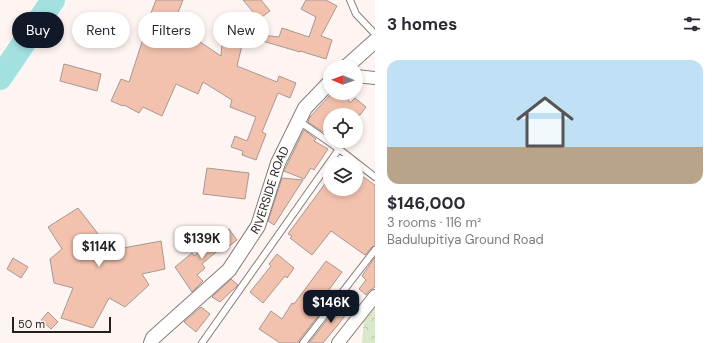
<!DOCTYPE html>
<html lang="en">
<head>
<meta charset="utf-8">
<style>
  :root { --surface:#fff; --page:#f2f2f3; --text:#2b2b33; --muted:#7c7c81; --line:#e1e1e2; --accent:#111827 }
  body { margin:0; font-family:"DM Sans",sans-serif; background:var(--page); color:var(--text); height:100vh; display:flex; flex-direction:column; font-size:15px; white-space:nowrap }
  * { box-sizing:border-box; margin:0 }
  p { font-size:13px; color:var(--muted) }
  .icon { flex:none; width:22px; height:22px; fill:none; stroke:currentColor; stroke-width:2; stroke-linecap:round; stroke-linejoin:round }
  .map { position:relative; flex:1; overflow:hidden }
  .sheet { display:flex; flex-direction:column; background:var(--surface); width:340px }
  .sheet>* { flex:none }
  .banner { position:absolute; left:12px; top:12px; width:303px; height:36px; display:flex; gap:8px }
  .needle { width:26px; rotate:271deg }
  .tools { position:absolute; left:323px; top:60px; display:grid; gap:8px }
  .tools a { display:grid; place-items:center; width:40px; height:40px; border-radius:50%; background:var(--surface); box-shadow:0 2px 6px #0003; font-size:20px }
  .scale { position:absolute; left:12px; bottom:10px; width:99px; box-sizing:border-box; padding-left:4px; border:2px solid #25201e; border-top:0; font-size:11px; line-height:14px; white-space:nowrap; color:#25201e; -webkit-text-stroke:3px #fef5f2; paint-order:stroke }
  .price { position:absolute; translate:-50% -34px; padding:0 9px; border-radius:8px; background:#fff; color:#222; font-size:13px; line-height:26px; filter:drop-shadow(0 1px 2px #0008) }
  .price::after { content:''; position:absolute; left:50%; top:24px; width:12px; height:9px; margin-left:-6px; background:inherit; clip-path:polygon(0 0,100% 0,50% 100%) }
  .price.selected { background:var(--accent); color:#fff }
  ul { padding:0; list-style:none }
  li { display:grid; align-content:center; gap:8px; height:212px; padding:0 12px }
  li+li { border-top:1px solid var(--line) }
  li span { display:grid; place-items:center; height:124px; border-radius:12px; color:#555 }
  li>.icon { margin-inline-start:auto }
  span .icon { width:72px; height:72px; fill:#fffc; stroke-width:1 }
  li b { font-size:17px }
  h2 { display:flex; justify-content:space-between; align-items:center; height:48px; padding:0 12px; font-size:17px }
  .pill { padding:0 14px; border-radius:18px; background:var(--surface); box-shadow:0 2px 6px #0003; font-size:14px; line-height:36px }
  .pill.selected { background:var(--accent); color:#fff }
  main { display:flex; flex:1; min-height:0 }
  .map>svg:first-child { display:block }
  .park { fill:url(#park-crowns) }
  .lines { fill:none; stroke-linecap:round; stroke-linejoin:round }
  .river { stroke:#a3e1e1; stroke-width:24 }
  .building { fill:#f3c2ae; stroke:#a69893 }
  .service-casing { stroke:#8a7d78; stroke-width:8 }
  .minor-casing { stroke:#8a7d78; stroke-width:14 }
  .tertiary-casing { stroke:#8a7d78; stroke-width:16 }
  .service { stroke:#fff; stroke-width:6 }
  .minor { stroke:#fff; stroke-width:12 }
  .tertiary { stroke:#fff; stroke-width:14 }
  .labels { text-anchor:middle; stroke-width:4; stroke-linejoin:round; paint-order:stroke }
  .street-label { font-size:12px; fill:#25201e; stroke:#fef5f2 }
</style>
</head>
<body>
<main>
<div class="map">
<svg width="375" height="343" viewBox="0 0 375 343">
  <defs>
    <pattern id="park-crowns" width="20" height="18" patternUnits="userSpaceOnUse"><rect width="20" height="18" fill="#d8e8c9"/><path d="M2 6a3 3 0 1 1 6 0M12 15a3 3 0 1 1 6 0" fill="none" stroke="#b9c7ac"/></pattern>
  </defs>
  <rect width="100%" height="100%" fill="#fef5f2"/>
  <!-- park -->
  <path class="park" d="M 375,305 L 375,343 L 362,343 L 364,319 Z"/>
  <g class="lines">
    <!-- river -->
    <path class="river" d="M 0,78 L 53,0"/>
  </g>
  <!-- building -->
  <path class="building" d="M 156,0 L 183,0 L 171,30 L 191,36 L 221,56 L 223,31 L 245,33 L 237,66 L 277,82 L 279,76 L 296,83 L 290,98 L 278,93 L 262,132 L 266,134 L 256,160 L 242,155 L 243,151 L 231,147 L 235,136 L 247,141 L 256,117 L 230,107 L 232,100 L 203,82 L 198,94 L 176,84 L 162,116 L 143,107 L 139,113 L 124,105 L 123,106 L 111,101 L 121,79 L 129,82 L 144,36 L 142,36 Z
    M 243,0 L 261,0 L 270,11 L 259,19 Z
    M 306,0 L 326,0 L 337,6 L 321,36 L 332,40 L 326,59 L 300,51 L 300,52 L 259,40 L 260,35 L 279,37 L 282,28 L 309,37 L 316,17 L 301,9 Z
    M 64,64 L 101,74 L 97,91 L 60,81 Z
    M 332,93 L 345,93 L 350,103 L 355,98 L 366,107 L 360,115 L 330,115 L 330,124 L 323,132 L 308,122 L 310,117 Z
    M 304,130 L 316,139 L 314,141 L 328,149 L 314,170 L 311,168 L 304,179 L 284,171 Z
    M 207,168 L 249,173 L 245,199 L 203,194 Z
    M 356,172 L 375,185 L 375,246 L 372,247 L 365,255 L 331,231 L 312,255 L 290,238 L 292,236 L 288,234 L 330,177 L 330,189 L 356,189 Z
    M 282,178 L 303,180 L 274,225 L 268,221 Z
    M 78,208 L 99,235 L 123,248 L 161,241 L 165,269 L 142,274 L 149,285 L 125,307 L 109,298 L 93,328 L 61,318 L 73,288 L 54,283 L 50,259 L 62,249 L 48,227 Z
    M 229,229 L 237,240 L 224,250 L 222,247 L 202,264 L 205,268 L 197,275 L 203,281 L 192,292 L 175,267 L 192,253 L 194,256 Z
    M 277,254 L 294,268 L 287,278 L 285,276 L 263,303 L 250,292 L 271,266 L 269,264 Z
    M 375,257 L 375,287 L 369,291 L 366,295 L 359,289 L 366,280 L 362,276 Z
    M 13,258 L 28,267 L 21,278 L 7,269 Z
    M 326,261 L 342,272 L 328,291 L 334,296 L 299,340 L 299,343 L 280,343 L 259,329 L 271,311 L 282,319 L 292,303 L 294,304 Z
    M 231,279 L 238,285 L 220,302 L 212,297 Z
    M 341,302 L 350,309 L 337,326 L 323,343 L 309,343 Z
    M 201,307 L 210,314 L 196,332 L 184,322 Z
    M 48,312 L 58,322 L 51,329 L 41,320 Z"/>
  <g class="lines">
    <defs>
      <path id="service" d="M 350,0 L 356,14 L 375,34
        M 299,121 L 339,149 L 375,177
        M 202,343 L 339,149
        M 303,343 L 375,250"/>
      <path id="minor" d="M 356,76 L 375,78
        M 338,343 L 375,296"/>
      <g id="tertiary">
        <path d="M 346,67 L 375,41"/>
        <path id="s1" d="M 151,343 L 153,338 L 229,270 L 258,226 L 278,163 L 305,108 L 330,82"/>
      </g>
    </defs>
    <!-- service casing -->
    <use href="#service" class="service-casing"/>
    <!-- minor casing -->
    <use href="#minor" class="minor-casing"/>
    <!-- tertiary casing -->
    <use href="#tertiary" class="tertiary-casing"/>
    <!-- service -->
    <use href="#service" class="service"/>
    <!-- minor -->
    <use href="#minor" class="minor"/>
    <!-- tertiary -->
    <use href="#tertiary" class="tertiary"/>
  </g>
  <g class="labels">
    <!-- street labels -->
    <g class="street-label">
      <text dy="4" stroke="none"><textPath href="#s1" startOffset="198">RIVERSIDE ROAD</textPath></text>
    </g>
  </g>
</svg>
<div class="tools">
<a><svg class="needle" viewBox="-14 -14 28 28"><path d="M0-13l5 13h-10z" fill="#e53935"/><path d="M0 13l5-13h-10z" fill="#7c7c81"/></svg></a>
<a><svg class="icon" aria-label="locate" viewBox="0 0 24 24"><circle cx="12" cy="12" r="6"/><path d="M12 2v4M12 18v4M2 12h4M18 12h4"/></svg></a>
<a><svg class="icon" aria-label="layers" viewBox="0 0 24 24"><path d="M12 4l9 5-9 5-9-5zM3 14l9 5 9-5"/></svg></a>
</div>
<div class="scale">50 m</div>
<b class="price" style="left:202px;top:260px">$139K</b>
<b class="price" style="left:99px;top:268px">$114K</b>
<b class="price selected" style="left:331px;top:324px">$146K</b>
<div class="banner">
<a class="pill selected">Buy</a>
<a class="pill">Rent</a>
<a class="pill">Filters</a>
<a class="pill">New</a>
</div>
</div>
<section class="sheet">
<h2>3 homes<svg class="icon" aria-label="filters" viewBox="0 0 24 24"><path d="M4 7h16M4 17h16"/><circle cx="9" cy="7" r="2"/><circle cx="15" cy="17" r="2"/></svg></h2>
<ul>
<li><span style="background:linear-gradient(#bfe0f5 70%,#b9a48a 0)"><svg class="icon" aria-label="home" viewBox="0 0 24 24"><path d="M3 11l9-7 9 7M6 9v11h12V9"/></svg></span><div><b>$146,000</b><p>3 rooms · 116 m²</p><p>Badulupitiya Ground Road</p></div></li>
</ul>
</section>
</main>
</body>
</html>
